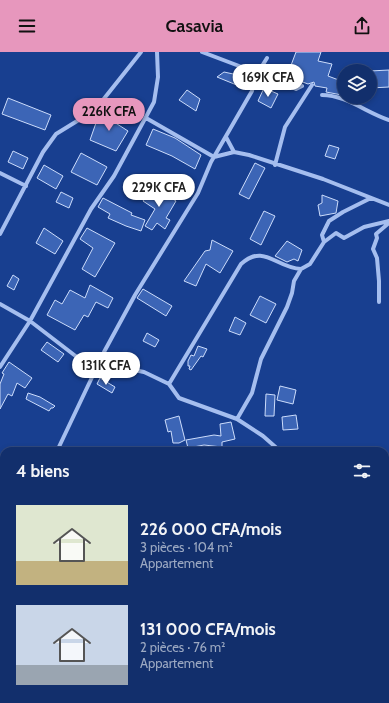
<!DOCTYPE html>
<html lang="fr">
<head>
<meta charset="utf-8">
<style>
  :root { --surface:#122f6c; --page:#1b3772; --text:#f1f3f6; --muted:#9ca9c2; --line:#314a7f; --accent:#e797bd }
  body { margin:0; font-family:Cabin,sans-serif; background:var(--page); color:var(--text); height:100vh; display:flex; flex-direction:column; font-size:15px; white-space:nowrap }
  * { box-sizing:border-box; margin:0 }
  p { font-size:13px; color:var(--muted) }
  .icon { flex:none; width:22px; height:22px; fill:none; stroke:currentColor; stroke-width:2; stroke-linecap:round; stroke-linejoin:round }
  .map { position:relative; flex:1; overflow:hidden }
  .details { position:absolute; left:0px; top:395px; width:389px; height:256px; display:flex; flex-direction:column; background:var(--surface); border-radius:12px 12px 0 0; box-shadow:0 2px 6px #0003,0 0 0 1px var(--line) }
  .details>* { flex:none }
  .tools { position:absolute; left:337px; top:12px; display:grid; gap:8px }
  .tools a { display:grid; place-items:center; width:40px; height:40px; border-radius:50%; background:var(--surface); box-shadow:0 2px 6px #0003,0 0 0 1px var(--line); font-size:20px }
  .price { position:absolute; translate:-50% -34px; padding:0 9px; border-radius:14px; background:#fff; color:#222; font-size:13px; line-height:26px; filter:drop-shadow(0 1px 2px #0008) }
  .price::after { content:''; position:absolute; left:50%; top:24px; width:12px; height:9px; margin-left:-6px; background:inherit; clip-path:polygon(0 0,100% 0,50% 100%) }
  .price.on { background:var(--accent); color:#111 }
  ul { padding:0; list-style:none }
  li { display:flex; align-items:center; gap:12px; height:100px; padding:0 16px }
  li span { display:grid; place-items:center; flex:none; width:112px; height:80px; border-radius:0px; color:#555 }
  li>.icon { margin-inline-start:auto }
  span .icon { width:48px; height:48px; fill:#fffc; stroke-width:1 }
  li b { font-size:17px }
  h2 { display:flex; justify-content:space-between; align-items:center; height:48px; padding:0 16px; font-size:17px }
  header { display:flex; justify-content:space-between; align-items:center; height:52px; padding:0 16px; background:var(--accent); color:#111; font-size:18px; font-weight:600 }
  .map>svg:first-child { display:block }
  .building { fill:#3c65b6; stroke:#ccdcfb }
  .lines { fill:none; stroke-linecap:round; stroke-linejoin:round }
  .street { stroke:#a5beef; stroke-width:4 }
  .primary { stroke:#eef2ff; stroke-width:10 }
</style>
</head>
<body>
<header><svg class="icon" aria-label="menu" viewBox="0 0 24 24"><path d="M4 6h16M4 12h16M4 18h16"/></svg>Casavia<svg class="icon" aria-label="share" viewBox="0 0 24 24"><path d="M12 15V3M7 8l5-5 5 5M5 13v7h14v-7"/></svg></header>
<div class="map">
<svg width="389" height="651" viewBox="0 0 389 651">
  <rect width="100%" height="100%" fill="#183f90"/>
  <!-- building -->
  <path class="building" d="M 296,0 L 321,0 L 318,9 L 332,12 L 328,24 L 344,30 L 342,43 L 326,40 L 327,36 L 315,34 L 314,30 L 308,32 L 287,24 Z
    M 389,18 L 389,35 L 370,36 L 370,19 Z
    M 224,20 L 247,25 L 244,36 L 217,25 Z
    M 264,36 L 278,42 L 271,56 L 258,49 Z
    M 187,38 L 200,47 L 196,59 L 179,48 Z
    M 8,46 L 51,63 L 45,78 L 2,62 Z
    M 107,58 L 117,62 L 114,70 L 128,79 L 116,99 L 90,88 L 97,68 L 103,70 Z
    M 153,77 L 175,86 L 201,103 L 195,117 L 172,104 L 146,93 Z
    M 329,93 L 339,96 L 335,107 L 325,104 Z
    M 13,99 L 28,106 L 23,117 L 8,110 Z
    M 81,101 L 107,115 L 97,133 L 71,120 Z
    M 255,111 L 265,116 L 249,147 L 239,142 Z
    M 44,113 L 63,124 L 56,137 L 37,126 Z
    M 153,134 L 176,149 L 166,166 L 170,168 L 165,177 L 157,171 L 152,178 L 145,174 L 155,157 L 143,149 Z
    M 61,140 L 73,146 L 69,156 L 56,150 Z
    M 322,143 L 338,149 L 336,161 L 320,164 L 318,153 L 322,151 Z
    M 103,146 L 132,161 L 131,163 L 145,168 L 141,179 L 126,174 L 108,166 L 110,162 L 98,155 Z
    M 264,159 L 275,164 L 261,193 L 250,187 Z
    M 44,176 L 63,189 L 55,202 L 36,191 Z
    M 87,176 L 115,191 L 95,225 L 82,217 L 93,196 L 80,187 Z
    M 212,188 L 233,199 L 220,221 L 206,212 L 196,234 L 184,229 L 205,199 L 210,198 Z
    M 287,189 L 302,198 L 298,209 L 294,207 L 287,210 L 275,204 Z
    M 13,223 L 19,227 L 14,238 L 7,234 Z
    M 90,233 L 113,246 L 108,256 L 96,250 L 88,265 L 84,263 L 75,278 L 47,263 L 55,248 L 62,252 L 70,238 L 85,246 Z
    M 143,237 L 172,254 L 166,264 L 137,246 Z
    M 260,244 L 276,252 L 266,271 L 250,263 Z
    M 235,265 L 246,271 L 240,283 L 229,279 Z
    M 147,281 L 159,288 L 155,295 L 143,289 Z
    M 47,290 L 64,302 L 58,310 L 41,298 Z
    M 198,294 L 207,297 L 203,305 L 201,304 L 191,318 L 189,317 L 190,314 L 188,314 L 188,309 L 191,303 L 194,304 Z
    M 9,310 L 32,326 L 25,336 L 17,331 L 12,344 L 8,342 L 0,357 L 0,332 L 4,322 L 2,321 Z
    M 100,326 L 115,335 L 112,341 L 97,332 Z
    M 280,334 L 296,338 L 293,352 L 277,348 Z
    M 28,341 L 40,345 L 55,354 L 53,356 L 51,356 L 49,359 L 26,347 Z
    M 266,342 L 275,343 L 274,364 L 265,364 Z
    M 296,363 L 298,377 L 283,378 L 282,365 Z
    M 179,364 L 185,388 L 179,391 L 173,391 L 171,379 L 168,380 L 165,368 Z
    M 231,370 L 235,387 L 222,390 L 222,395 L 204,393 L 188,396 L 186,388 L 214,383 L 221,384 L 220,372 Z"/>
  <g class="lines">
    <!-- street -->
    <path class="street" d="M 267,6 L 254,27 L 285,32 L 296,37 L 302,34
      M 322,43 C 346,43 367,61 389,68
      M 146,66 L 214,105 L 234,100 L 249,103 L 323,127 L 389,153
      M 226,85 L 234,100
      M 275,113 L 285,75 L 312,33
      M 0,121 L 26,134
      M 0,182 L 43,100 L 56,82 L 95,58 L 141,0
      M 324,190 L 322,183 L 329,169 L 343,160 L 371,146
      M 379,250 L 379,229 L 377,206 L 373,197 L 377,186 L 376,182 L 389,171
      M 0,252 L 30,269 L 95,319 L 114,314 L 144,320 L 169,332 L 179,346 L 237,367 L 263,384 L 280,399
      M 0,315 L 30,269 L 91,157 L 114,124 L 154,50 L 158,25 L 157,0
      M 169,332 L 241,212 C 264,191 276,216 301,217 L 310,212 L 324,190 L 336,181 L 344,186 L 364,175 L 389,169
      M 237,367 L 252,341 L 261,307 L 287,255 L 292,241 L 294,229 L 301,217
      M 57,399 L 104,300 L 135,243 L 198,141 L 211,110 L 252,39 L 254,27 L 247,17 L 202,0
      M 385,548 L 389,551
      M 0,615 L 4,615
      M 251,647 L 253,651"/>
    <!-- primary -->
    <path class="primary" d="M 385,494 L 389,490
      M 225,651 L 229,647"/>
  </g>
</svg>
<div class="tools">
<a><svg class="icon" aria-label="layers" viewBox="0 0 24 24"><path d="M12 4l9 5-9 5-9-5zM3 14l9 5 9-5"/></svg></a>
</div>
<b class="price" style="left:268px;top:46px">169K CFA</b>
<b class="price on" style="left:109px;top:80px">226K CFA</b>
<b class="price" style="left:159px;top:156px">229K CFA</b>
<b class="price" style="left:106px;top:334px">131K CFA</b>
<section class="details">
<h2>4 biens<svg class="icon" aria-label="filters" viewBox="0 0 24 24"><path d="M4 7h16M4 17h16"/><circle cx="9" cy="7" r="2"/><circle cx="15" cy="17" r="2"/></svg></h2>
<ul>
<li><span style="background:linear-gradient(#dfe7d0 70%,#c2b280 0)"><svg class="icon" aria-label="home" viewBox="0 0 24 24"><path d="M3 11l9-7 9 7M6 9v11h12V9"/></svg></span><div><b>226 000 CFA/mois</b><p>3 pièces · 104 m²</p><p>Appartement</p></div></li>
<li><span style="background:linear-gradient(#c9d6e8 75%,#9aa5b1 0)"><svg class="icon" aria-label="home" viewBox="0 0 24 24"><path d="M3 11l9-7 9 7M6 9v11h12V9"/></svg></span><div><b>131 000 CFA/mois</b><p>2 pièces · 76 m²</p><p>Appartement</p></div></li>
</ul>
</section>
</div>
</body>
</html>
